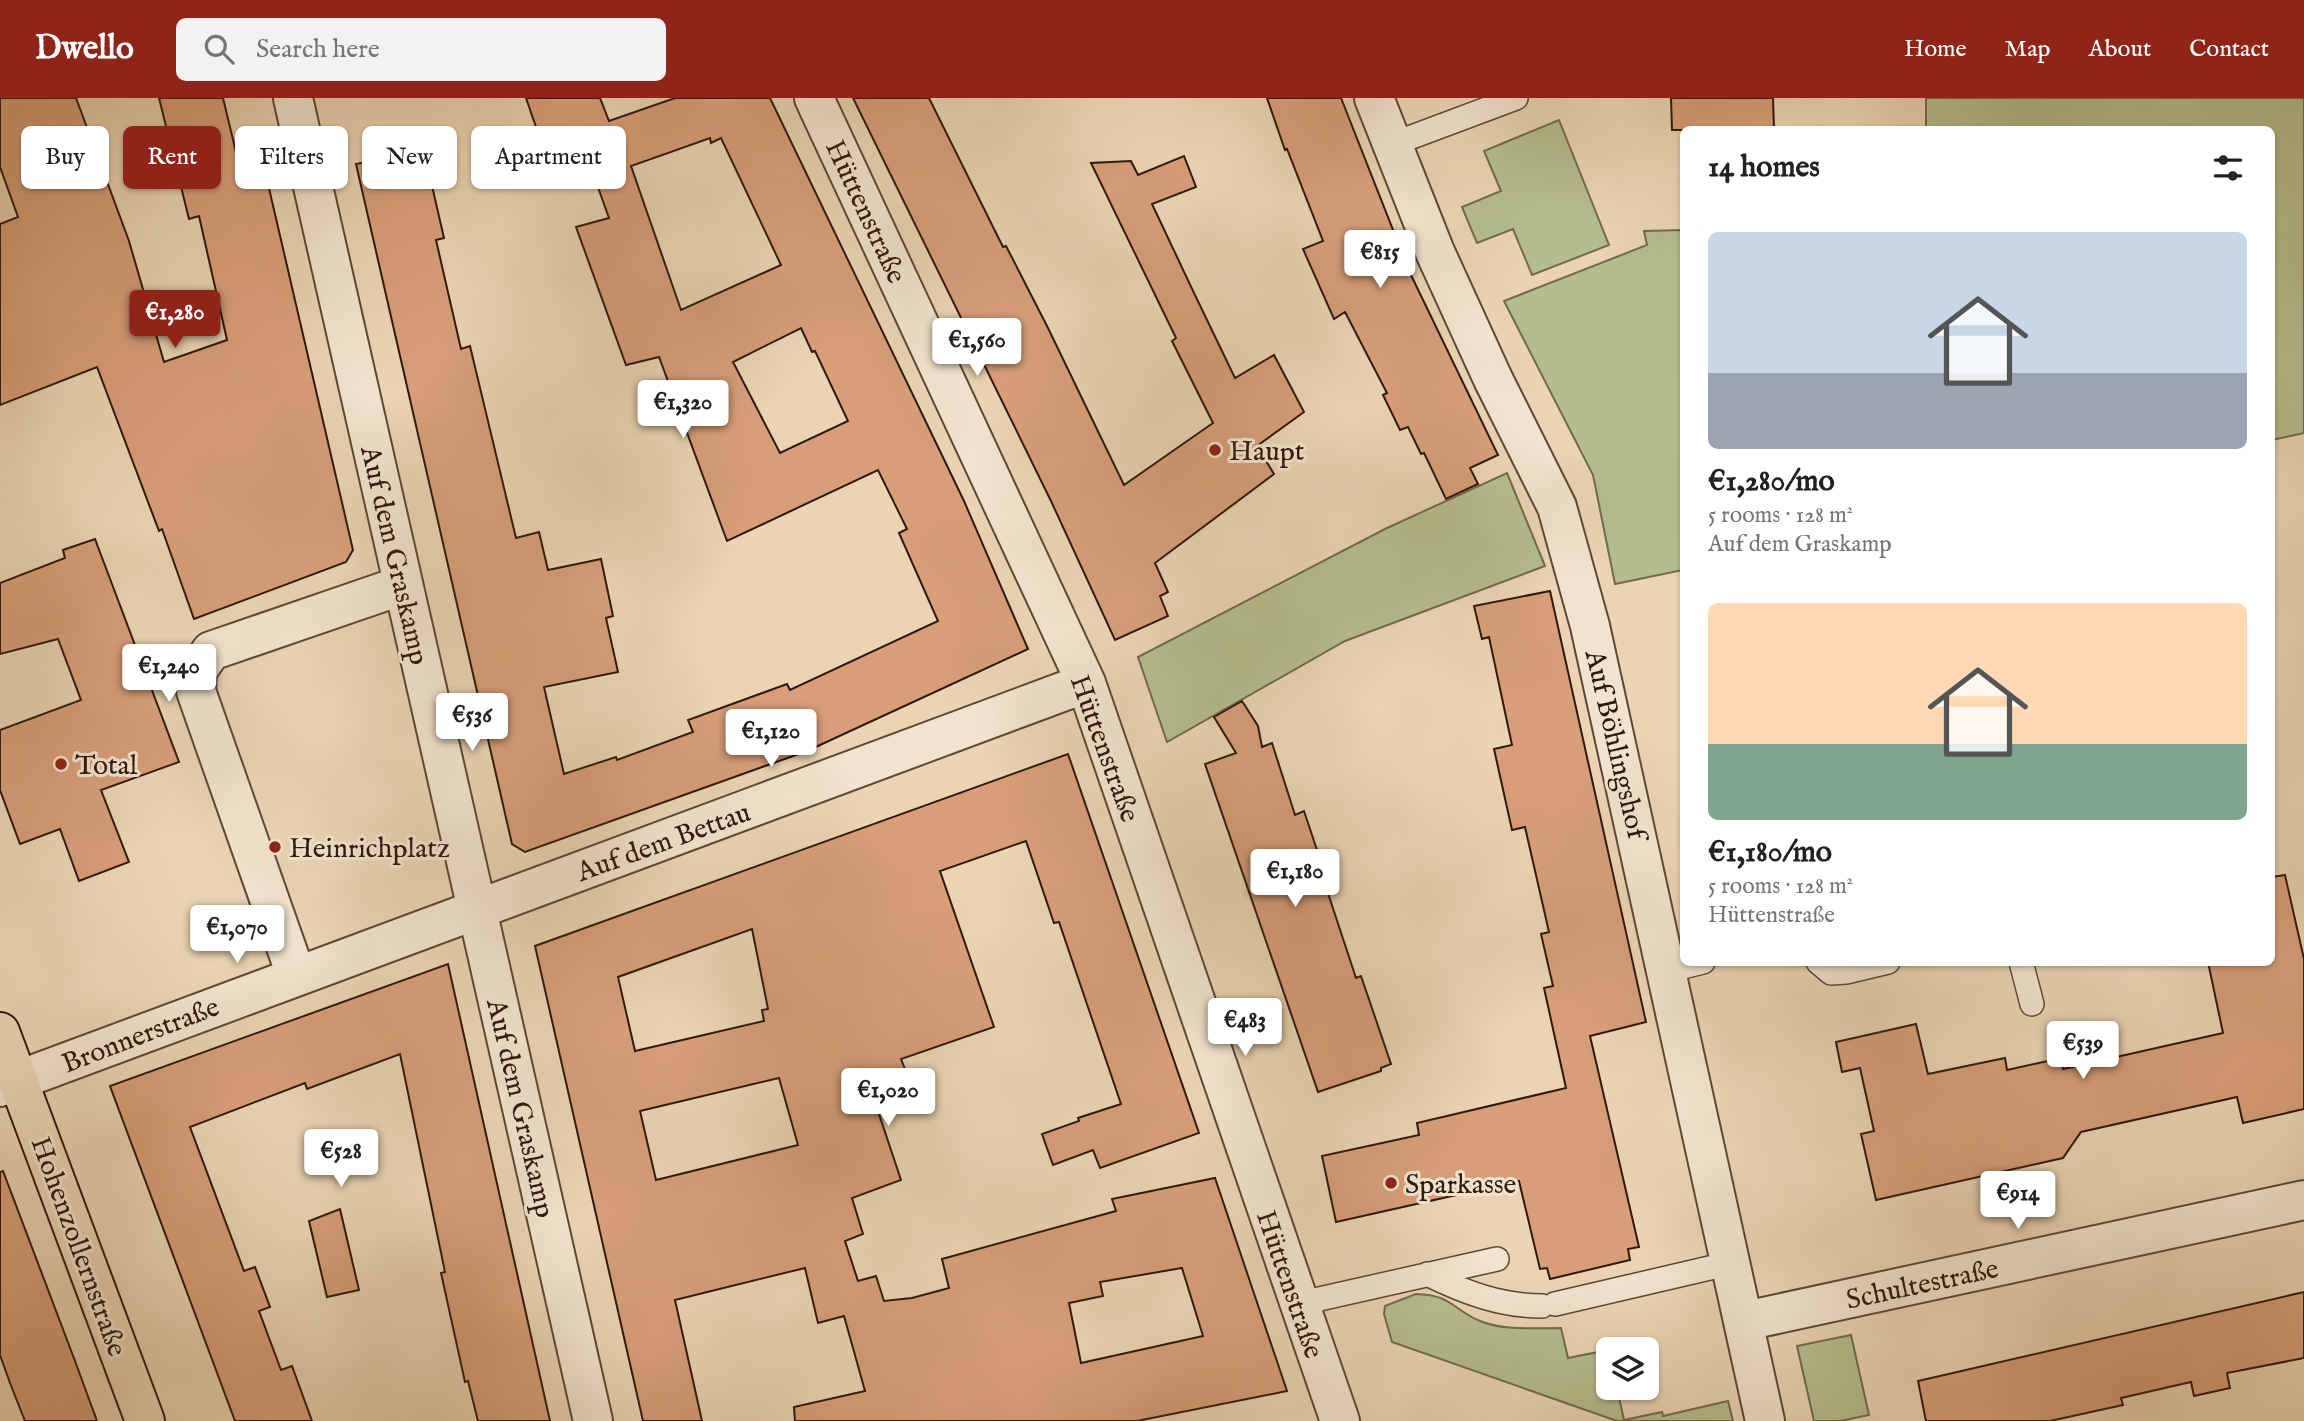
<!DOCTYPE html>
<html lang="en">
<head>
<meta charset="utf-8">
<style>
  :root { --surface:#fff; --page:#f2f2f2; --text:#202124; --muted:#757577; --accent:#8f2418 }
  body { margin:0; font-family:"IM FELL English",serif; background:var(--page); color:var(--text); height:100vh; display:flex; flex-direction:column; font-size:26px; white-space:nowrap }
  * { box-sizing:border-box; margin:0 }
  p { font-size:23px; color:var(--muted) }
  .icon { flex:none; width:38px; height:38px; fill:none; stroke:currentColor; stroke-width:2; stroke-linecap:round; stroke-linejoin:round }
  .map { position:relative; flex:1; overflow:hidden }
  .side { position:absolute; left:1680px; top:28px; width:595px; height:840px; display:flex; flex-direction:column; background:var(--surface); border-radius:10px; box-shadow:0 2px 5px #0004 }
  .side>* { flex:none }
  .top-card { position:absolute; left:21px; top:28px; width:665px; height:63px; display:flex; gap:14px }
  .tools { position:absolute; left:1596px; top:1239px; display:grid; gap:14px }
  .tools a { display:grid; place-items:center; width:63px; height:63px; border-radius:10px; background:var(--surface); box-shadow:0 2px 5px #0004; font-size:35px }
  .price { position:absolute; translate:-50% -60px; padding:0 16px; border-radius:7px; background:#fff; color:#222; font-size:23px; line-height:46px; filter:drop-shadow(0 2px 4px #0008) }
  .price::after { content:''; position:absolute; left:50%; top:42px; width:21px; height:16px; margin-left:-10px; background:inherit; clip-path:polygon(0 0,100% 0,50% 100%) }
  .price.active { background:var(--accent); color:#fff }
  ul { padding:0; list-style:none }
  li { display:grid; align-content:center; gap:14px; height:371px; padding:0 28px }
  li span { display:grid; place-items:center; height:217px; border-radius:10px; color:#555 }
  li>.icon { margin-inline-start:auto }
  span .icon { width:126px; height:126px; fill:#fffc; stroke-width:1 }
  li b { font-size:30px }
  h2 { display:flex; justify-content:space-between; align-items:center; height:84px; padding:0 28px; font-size:30px }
  .pill { padding:0 24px; border-radius:10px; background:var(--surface); box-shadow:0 2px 5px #0004; font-size:24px; line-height:63px }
  .pill.active { background:var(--accent); color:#fff }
  header { display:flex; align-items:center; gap:42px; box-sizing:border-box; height:98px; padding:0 35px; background:var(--accent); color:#fff }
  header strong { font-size:33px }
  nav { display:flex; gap:38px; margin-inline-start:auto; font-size:24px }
  .search { width:490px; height:63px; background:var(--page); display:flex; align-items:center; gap:18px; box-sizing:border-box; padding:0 24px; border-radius:10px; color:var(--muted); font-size:26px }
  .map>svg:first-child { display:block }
  .green { fill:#b5bd8e; stroke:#726a4e; stroke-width:2 }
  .building { fill:#d79e79; stroke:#30180d; stroke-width:2; fill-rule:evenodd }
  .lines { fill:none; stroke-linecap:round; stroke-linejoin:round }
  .service-casing { stroke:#5e4736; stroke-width:26 }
  .minor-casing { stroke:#5e4736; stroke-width:42 }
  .primary-casing { stroke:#30180d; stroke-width:42 }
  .service { stroke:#f1e3ce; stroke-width:23 }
  .minor { stroke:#f1e3ce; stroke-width:38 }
  .primary { stroke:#ead4b3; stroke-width:38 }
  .poi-dot { fill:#8f2418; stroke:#f1e3ce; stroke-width:2.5 }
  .labels { text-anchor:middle; stroke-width:6; stroke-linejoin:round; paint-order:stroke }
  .street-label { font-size:28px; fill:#30180d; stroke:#f1e3ce }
  .poi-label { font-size:28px; fill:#30180d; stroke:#f1e3ce; text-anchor:start }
</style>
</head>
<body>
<header>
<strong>Dwello</strong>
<div class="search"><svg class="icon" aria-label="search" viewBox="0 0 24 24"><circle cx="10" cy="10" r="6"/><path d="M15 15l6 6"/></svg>Search here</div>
<nav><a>Home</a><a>Map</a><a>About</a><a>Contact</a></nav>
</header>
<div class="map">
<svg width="2304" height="1323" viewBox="0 0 2304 1323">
  <rect width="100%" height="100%" fill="#ead4b3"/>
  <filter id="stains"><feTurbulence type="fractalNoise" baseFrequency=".00286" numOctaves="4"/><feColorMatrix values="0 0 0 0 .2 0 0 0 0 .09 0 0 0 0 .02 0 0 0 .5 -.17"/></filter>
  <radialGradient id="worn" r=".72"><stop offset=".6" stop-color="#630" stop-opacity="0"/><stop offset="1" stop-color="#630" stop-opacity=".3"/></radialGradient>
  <!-- green -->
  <path class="green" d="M 1926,0 L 2304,0 L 2304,335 L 2272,342 L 2272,32 L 1926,31 Z
    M 1559,22 L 1609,147 L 1532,177 L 1513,131 L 1477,145 L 1462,109 L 1501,93 L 1484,53 Z
    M 1683,132 L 1683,472 L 1615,486 L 1593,377 L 1504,203 L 1647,147 L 1644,133 Z
    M 1507,375 L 1545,468 L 1345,543 L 1167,644 L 1138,559 L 1385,431 Z
    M 1416,1196 C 1453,1197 1451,1211 1480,1223 C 1504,1233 1535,1230 1561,1230 L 1568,1260 L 1608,1252 L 1608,1290 L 1617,1290 L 1624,1322 L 1662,1314 L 1663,1318 L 1728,1303 L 1733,1323 L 1617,1323 L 1392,1244 L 1384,1216 L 1385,1208 Z
    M 1851,1237 L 1869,1317 L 1840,1323 L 1814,1323 L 1797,1248 Z"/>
  <!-- building -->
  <path class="building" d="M 0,0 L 76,0 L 129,143 L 164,264 L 227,242 L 199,118 L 189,121 L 159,0 L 223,0 L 242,79 L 265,73 L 353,452 L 346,464 L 194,521 L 162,431 L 159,433 L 97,269 L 0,307 L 0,126 L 18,119 L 0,69 Z
    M 526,0 L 600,0 L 609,23 L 675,0 L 770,0 L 964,403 L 1028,551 L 807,653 L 525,754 L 512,746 L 356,66 L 424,53 L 444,140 L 436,142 L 461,251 L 470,248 L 516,440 L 539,434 L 548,472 L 601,461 L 613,518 L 606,520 L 618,574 L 544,589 L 564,676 L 616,659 L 617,662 L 693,634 L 688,622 L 787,586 L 790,592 L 938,523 L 899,435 L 907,431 L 878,372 L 727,443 L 659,259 L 626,267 L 576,129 L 609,120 L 585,53 L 491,75 L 484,42 L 537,32 ZM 710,40 L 711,45 L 721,40 L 781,167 L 681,212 L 631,68 ZM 801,230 L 812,254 L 815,253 L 848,323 L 780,355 L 733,264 Z
    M 853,0 L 929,0 L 1003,149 L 1006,148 L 1047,228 L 1124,387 L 1213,325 L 1172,243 L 1176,240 L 1091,65 L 1131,63 L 1138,77 L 1184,58 L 1196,89 L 1152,106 L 1194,195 L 1235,280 L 1274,257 L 1304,314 L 1257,348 L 1274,376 L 1155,465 L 1168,494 L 1160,498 L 1168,518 L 1115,542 L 1051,403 Z
    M 1267,0 L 1341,0 L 1410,175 L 1498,357 L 1470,370 L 1478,386 L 1446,401 L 1424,355 L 1421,356 L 1408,329 L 1400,332 L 1383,297 L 1387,295 L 1345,214 L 1334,221 L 1303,151 L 1323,143 L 1287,51 L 1285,52 Z
    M 1671,0 L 1773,0 L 1774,32 L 1672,32 Z
    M 95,441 L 179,664 L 101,692 L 129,764 L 79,783 L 60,731 L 20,746 L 0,692 L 0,632 L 81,602 L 58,541 L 0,556 L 0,485 L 65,460 L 63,452 Z
    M 1550,493 L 1646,924 L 1590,938 L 1639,1149 L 1628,1151 L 1630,1162 L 1550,1181 L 1547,1170 L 1540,1171 L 1519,1083 L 1336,1124 L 1322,1058 L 1419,1037 L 1417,1025 L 1566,990 L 1544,890 L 1553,888 L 1541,836 L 1549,834 L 1525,729 L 1512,732 L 1494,651 L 1512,647 L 1489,539 L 1482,541 L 1474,508 Z
    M 1242,603 L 1258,628 L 1262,649 L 1272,645 L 1295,717 L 1304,713 L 1322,767 L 1319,768 L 1356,880 L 1361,878 L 1391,966 L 1381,970 L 1381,973 L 1318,994 L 1205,666 L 1236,655 L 1214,619 Z
    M 1068,656 L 1199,1035 L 1100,1070 L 1093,1052 L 1053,1067 L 1042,1036 L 1079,1023 L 1078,1020 L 1121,1006 L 1059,824 L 1054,825 L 1026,743 L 940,773 L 994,929 L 901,961 L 907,976 L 870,989 L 901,1082 L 852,1100 L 863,1136 L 845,1143 L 858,1183 L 876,1178 L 884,1203 L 912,1200 L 949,1190 L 942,1161 L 1116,1113 L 1112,1101 L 1215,1080 L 1287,1293 L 1137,1323 L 795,1323 L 794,1309 L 865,1293 L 844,1218 L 818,1225 L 805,1170 L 675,1202 L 702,1323 L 643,1323 L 535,848 ZM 752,831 L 768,911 L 762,912 L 764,923 L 635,953 L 618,879 ZM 779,980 L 798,1047 L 656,1082 L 640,1013 ZM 1182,1170 L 1203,1238 L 1081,1265 L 1069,1205 L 1103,1198 L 1100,1184 Z
    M 2285,777 L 2304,861 L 2304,1011 L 2243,1025 L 2237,999 L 2081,1034 L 2063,1060 L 1876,1102 L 1861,1036 L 1874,1033 L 1860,970 L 1842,974 L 1836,944 L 1916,926 L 1928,976 L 2005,960 L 2007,972 L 2061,960 L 2063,971 L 2223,935 L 2208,864 L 2272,864 L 2272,779 Z
    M 448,866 L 550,1323 L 478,1323 L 468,1283 L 465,1284 L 441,1175 L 445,1174 L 400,956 L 307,991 L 305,985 L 190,1029 L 244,1173 L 255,1169 L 270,1209 L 259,1213 L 281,1272 L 292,1268 L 312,1323 L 235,1323 L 110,988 Z
    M 3,1073 L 75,1263 L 97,1323 L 25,1323 L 10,1285 L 0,1257 L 0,1074 Z
    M 340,1111 L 359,1192 L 327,1199 L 309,1123 Z
    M 2304,1194 L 2304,1260 L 2227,1275 L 2230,1290 L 2194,1298 L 2191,1284 L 2121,1300 L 2123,1307 L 2050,1323 L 1926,1323 L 1918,1283 Z"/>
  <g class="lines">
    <defs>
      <path id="service" d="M 1393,46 L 1516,0
        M 1818,864 L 1831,875 L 1846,874 L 1888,864
        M 2021,864 L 2032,906
        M 1667,873 L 1703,864
        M 1427,1176 C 1464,1194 1500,1208 1542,1208
        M 1297,1206 L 1497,1161
        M 1555,1206 L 1731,1165"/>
      <path id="minor" d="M 293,0 L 593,1323
        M 814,0 L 1086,585 L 1340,1323
        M 1374,0 L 1435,154 L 1493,281 L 1557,409 L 1590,528 L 1765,1323
        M 296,877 L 196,593 L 197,573 L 211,553 L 403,487
        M 0,989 L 1086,585
        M 1745,1223 L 2304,1102"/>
      <path id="primary" d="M 0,934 L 145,1323"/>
    </defs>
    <!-- service casing -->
    <use href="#service" class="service-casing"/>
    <!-- minor casing -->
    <use href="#minor" class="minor-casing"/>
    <!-- primary casing -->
    <use href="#primary" class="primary-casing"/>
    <!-- service -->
    <use href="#service" class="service"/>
    <!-- minor -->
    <use href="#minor" class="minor"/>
    <!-- primary -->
    <use href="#primary" class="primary"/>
  </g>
  <!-- markers -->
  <g class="poi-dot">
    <circle cx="1215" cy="352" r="7"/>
    <circle cx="61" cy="666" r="7"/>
    <circle cx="275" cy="749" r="7"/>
    <circle cx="1391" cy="1085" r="7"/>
  </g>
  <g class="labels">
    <!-- street labels -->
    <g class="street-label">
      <text transform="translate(867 113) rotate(65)" y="10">Hüttenstraße</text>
      <text transform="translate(396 457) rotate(77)" y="10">Auf dem Graskamp</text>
      <text transform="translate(1617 646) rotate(77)" y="10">Auf Böhlingshof</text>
      <text transform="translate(1106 650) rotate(70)" y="10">Hüttenstraße</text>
      <text transform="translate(663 743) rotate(-20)" y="10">Auf dem Bettau</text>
      <text transform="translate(140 936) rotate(-21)" y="10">Bronnerstraße</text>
      <text transform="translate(522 1010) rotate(77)" y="10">Auf dem Graskamp</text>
      <text transform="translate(80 1148) rotate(70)" y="10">Hohenzollernstraße</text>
      <text transform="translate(1922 1185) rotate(-12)" y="10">Schultestraße</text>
      <text transform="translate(1291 1186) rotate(71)" y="10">Hüttenstraße</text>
    </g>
    <!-- poi labels -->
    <g class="poi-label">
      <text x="1229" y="362">Haupt</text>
      <text x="75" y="676">Total</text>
      <text x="289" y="759">Heinrichplatz</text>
      <text x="1405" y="1095">Sparkasse</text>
    </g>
  </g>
  <rect width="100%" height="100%" filter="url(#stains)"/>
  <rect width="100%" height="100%" fill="url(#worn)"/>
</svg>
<div class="tools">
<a><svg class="icon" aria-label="layers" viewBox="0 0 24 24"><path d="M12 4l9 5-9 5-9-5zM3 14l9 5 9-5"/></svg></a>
</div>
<b class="price" style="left:1380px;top:192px">€815</b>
<b class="price active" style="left:175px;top:252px">€1,280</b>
<b class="price" style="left:977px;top:280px">€1,560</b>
<b class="price" style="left:683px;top:342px">€1,320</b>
<b class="price" style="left:169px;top:606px">€1,240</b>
<b class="price" style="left:472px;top:655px">€536</b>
<b class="price" style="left:771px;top:671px">€1,120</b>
<b class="price" style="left:1295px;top:811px">€1,180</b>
<b class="price" style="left:237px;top:867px">€1,070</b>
<b class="price" style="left:1245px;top:960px">€483</b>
<b class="price" style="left:2083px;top:983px">€539</b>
<b class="price" style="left:888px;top:1030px">€1,020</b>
<b class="price" style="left:341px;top:1091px">€528</b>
<b class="price" style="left:2018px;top:1133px">€914</b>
<div class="top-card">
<a class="pill">Buy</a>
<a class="pill active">Rent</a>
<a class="pill">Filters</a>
<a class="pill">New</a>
<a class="pill">Apartment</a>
</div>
<section class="side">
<h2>14 homes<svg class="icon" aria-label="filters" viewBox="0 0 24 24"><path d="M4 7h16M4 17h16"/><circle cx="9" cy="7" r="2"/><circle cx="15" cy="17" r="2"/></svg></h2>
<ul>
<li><span style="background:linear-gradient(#c9d6e8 65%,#9aa5b1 0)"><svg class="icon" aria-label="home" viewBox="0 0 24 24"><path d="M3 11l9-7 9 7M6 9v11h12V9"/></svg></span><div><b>€1,280/mo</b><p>5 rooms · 128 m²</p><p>Auf dem Graskamp</p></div></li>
<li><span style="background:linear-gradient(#ffd9b3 65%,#7fa58c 0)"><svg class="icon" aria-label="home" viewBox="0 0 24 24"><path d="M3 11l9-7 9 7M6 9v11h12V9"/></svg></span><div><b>€1,180/mo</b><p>5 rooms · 128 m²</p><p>Hüttenstraße</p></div></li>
</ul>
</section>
</div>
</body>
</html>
